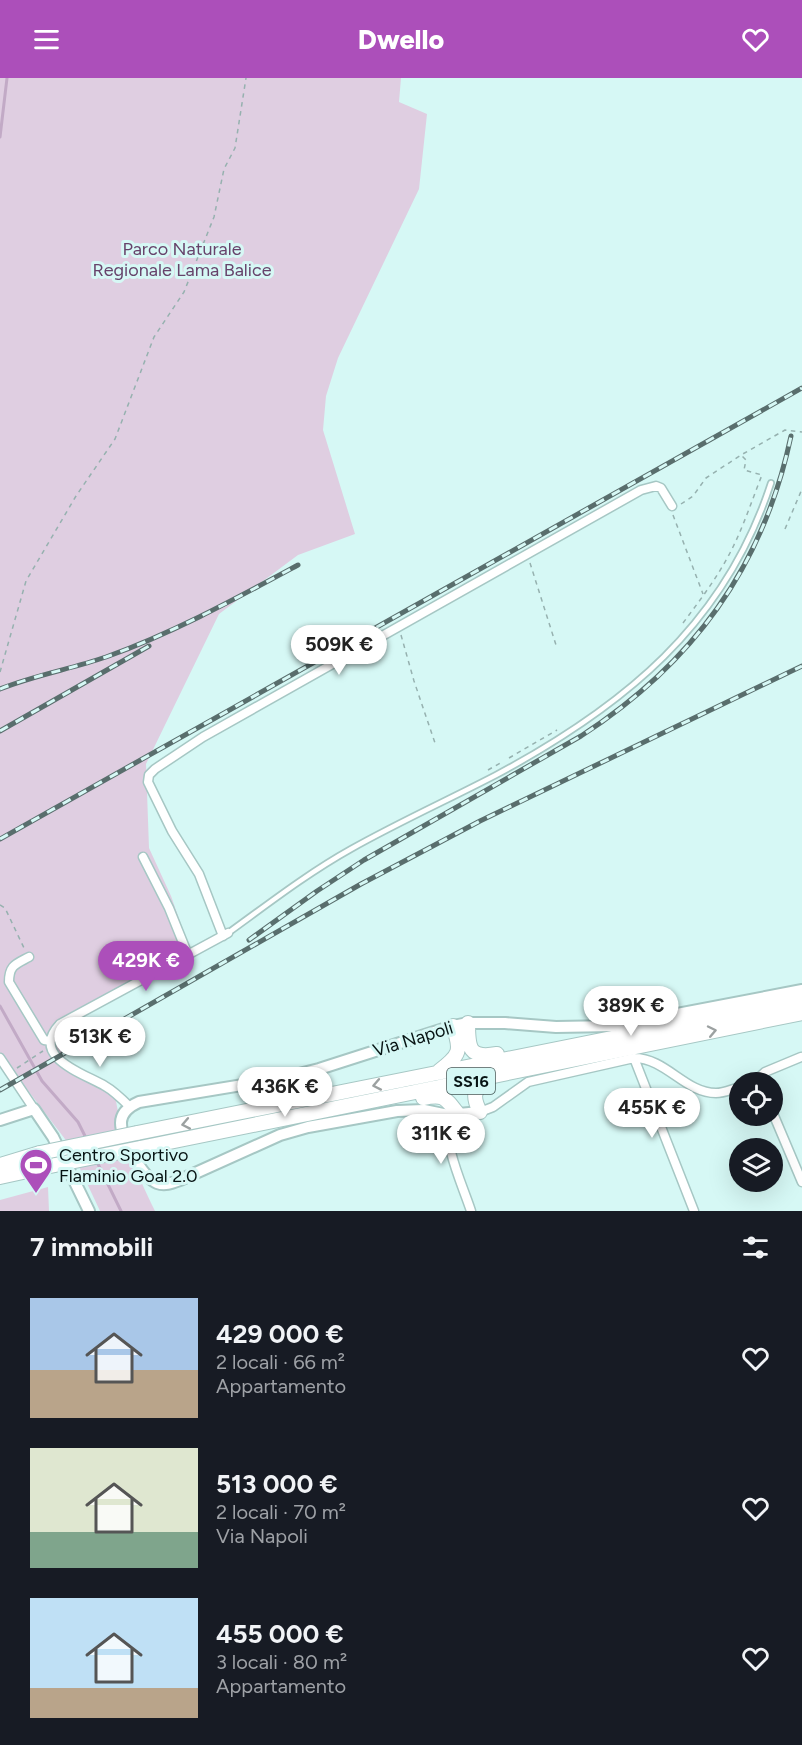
<!DOCTYPE html>
<html lang="it">
<head>
<meta charset="utf-8">
<style>
  :root { --surface:#171b24; --page:#242831; --text:#f1f3f6; --muted:#9ea1a6; --accent:#ac4fba }
  body { margin:0; font-family:Figtree,sans-serif; background:var(--page); color:var(--text); height:100vh; display:flex; flex-direction:column; font-size:22px; white-space:nowrap }
  * { box-sizing:border-box; margin:0 }
  p { font-size:20px; color:var(--muted) }
  .icon { flex:none; width:33px; height:33px; fill:none; stroke:currentColor; stroke-width:2; stroke-linecap:round; stroke-linejoin:round }
  .map { position:relative; height:1133px; overflow:hidden }
  .details { display:flex; flex-direction:column; background:var(--surface); flex:1 }
  .details>* { flex:none }
  .tools { position:absolute; left:729px; top:994px; display:grid; gap:12px }
  .tools a { display:grid; place-items:center; width:54px; height:54px; border-radius:50%; background:var(--surface); box-shadow:0 6px 24px #0002; font-size:30px }
  .price { position:absolute; translate:-50% -51px; padding:0 14px; border-radius:21px; background:#fff; color:#222; font-size:20px; line-height:39px; filter:drop-shadow(0 2px 3px #0008) }
  .price::after { content:''; position:absolute; left:50%; top:36px; width:18px; height:14px; margin-left:-9px; background:inherit; clip-path:polygon(0 0,100% 0,50% 100%) }
  .price.active { background:var(--accent); color:#fff }
  ul { padding:0; list-style:none }
  li { display:flex; align-items:center; gap:18px; height:150px; padding:0 30px }
  li span { display:grid; place-items:center; flex:none; width:168px; height:120px; border-radius:0px; color:#555 }
  li>.icon { margin-inline-start:auto }
  span .icon { width:72px; height:72px; fill:#fffc; stroke-width:1 }
  li b { font-size:26px }
  h2 { display:flex; justify-content:space-between; align-items:center; height:72px; padding:0 30px; font-size:26px }
  header { display:flex; justify-content:space-between; align-items:center; height:78px; padding:0 30px; background:var(--accent); color:#fff; font-size:27px; font-weight:800 }
  .map>svg:first-child { display:block }
  .green { fill:#dfcee1 }
  .lines { fill:none; stroke-linecap:round; stroke-linejoin:round }
  .stream { stroke:#c2aac6; stroke-width:3 }
  .service-casing { stroke:#a6c7c4; stroke-width:8 }
  .minor-casing { stroke:#a6c7c4; stroke-width:11 }
  .tertiary-casing { stroke:#a6c7c4; stroke-width:14 }
  .trunk-casing { stroke:#a6c7c4; stroke-width:16 }
  .path { stroke:#96b1af; stroke-width:1.5; stroke-dasharray:4.5 4.5; stroke-linecap:butt }
  .service { stroke:#fff; stroke-width:4.5 }
  .minor { stroke:#fff; stroke-width:8 }
  .tertiary { stroke:#fff; stroke-width:10 }
  .trunk { stroke:#fff; stroke-width:14 }
  .rail-casing { stroke:#596e6d; stroke-width:5 }
  .rail { stroke:#d6f8f5; stroke-width:3; stroke-dasharray:9; stroke-linecap:butt }
  .trunk-bridge-casing { stroke:#a6c7c4; stroke-width:16; stroke-linecap:butt }
  .trunk-bridge { stroke:#fff; stroke-width:14 }
  .oneway { stroke:#9ca1a1 }
  .labels { text-anchor:middle; stroke-width:6; stroke-linejoin:round; paint-order:stroke }
  .shield { fill:#d6f8f5; stroke:#455857; stroke-width:1.5 }
  .shield-label { font-size:16px; font-weight:bold; fill:#071313 }
  .park-label { font-size:18px; fill:#67436b; stroke:#d6f8f5 }
  .street-label { font-size:18px; fill:#071313; stroke:#d6f8f5 }
  .poi-label { font-size:18px; fill:#071313; stroke:#d6f8f5; text-anchor:start }
</style>
</head>
<body>
<header><svg class="icon" aria-label="menu" viewBox="0 0 24 24"><path d="M4 6h16M4 12h16M4 18h16"/></svg>Dwello<svg class="icon" aria-label="heart" viewBox="0 0 24 24"><path d="M12 20l-8-8c-3-5 5-10 8-4 3-6 11-1 8 4z"/></svg></header>
<div class="map">
<svg width="802" height="1133" viewBox="0 0 802 1133">
  <rect width="100%" height="100%" fill="#d6f8f5"/>
  <!-- green -->
  <path class="green" d="M 0,0 L 401,0 L 399,24 L 427,36 L 419,111 L 338,280 L 326,318 L 323,352 L 355,456 L 298,477 L 219,536 L 146,686 L 149,770 L 171,818 L 191,875 L 68,944 L 58,958 L 53,961 L 69,985 L 114,1011 C 121,1058 134,1090 155,1133 L 100,1133 L 68,1065 L 0,976 Z
    M 48,1109 L 49,1133 L 0,1133 L 0,1122 Z"/>
  <g class="lines">
    <!-- stream -->
    <path class="stream" d="M 0,59 L 7,0
      M 0,928 L 42,1003 L 78,1044 L 87,1062
      M 97,1084 L 121,1133"/>
    <defs>
      <path id="service" d="M 228,855 C 268,826 308,795 351,771 C 399,744 448,722 496,697 C 623,629 725,547 771,405"/>
      <path id="minor" d="M 143,779 L 169,830 L 188,877
        M 223,858 L 199,796 L 172,753 L 148,704 L 149,697 L 155,691 L 203,659 L 641,412 L 656,408 L 661,410 L 672,428
        M 29,879 C 16,886 9,887 9,904 L 44,962 L 51,963
        M 0,980 L 34,1031
        M 634,980 L 694,1133
        M 753,1005 L 765,994 L 801,979
        M 130,1029 C 122,1021 114,1013 105,1008 C 83,995 29,979 60,946 L 228,855
        M 772,1033 L 802,1104
        M 480,1034 L 493,1029 L 528,1004 L 634,980 C 666,980 685,1015 716,1015 C 724,1015 732,1011 740,1009
        M 448,1037 C 444,1069 461,1103 471,1133"/>
      <path id="tertiary" d="M 480,1034 L 448,1037 L 424,1032 L 397,1033 L 308,1049 L 280,1057 L 180,1102 C 172,1105 165,1108 157,1105 C 142,1099 121,1060 121,1045 C 121,1034 130,1028 139,1024 L 279,1001 L 319,991 L 453,948 L 468,945 L 505,945 L 556,949 L 614,948 L 802,912
        M 0,1042 L 34,1031 L 53,1059 L 89,1133"/>
      <path id="trunk" d="M 468,945 C 468,970 469,981 497,976
        M 439,993 C 460,977 462,973 453,948
        M 423,1020 C 444,1016 445,1019 458,1036
        M 480,1034 C 471,1016 475,1013 487,1000
        M 137,1055 L 802,922
        M 140,1070 L 802,935
        M 0,1087 L 40,1075
        M 0,1099 L 55,1087"/>
    </defs>
    <!-- service casing -->
    <use href="#service" class="service-casing"/>
    <!-- minor casing -->
    <use href="#minor" class="minor-casing"/>
    <!-- tertiary casing -->
    <use href="#tertiary" class="tertiary-casing"/>
    <!-- trunk casing -->
    <use href="#trunk" class="trunk-casing"/>
    <!-- path -->
    <path class="path" d="M 681,426 L 693,418 L 706,400 L 741,377 L 785,352 L 802,354
      M 673,437 L 703,516
      M 785,451 L 802,411
      M 530,485 L 556,567
      M 683,545 C 701,521 719,497 732,471 C 744,447 752,422 762,397 L 744,392 L 746,382 L 741,377
      M 401,557 L 414,603 L 435,665
      M 0,594 L 26,503 L 76,418 L 115,361 L 154,259 L 184,214 L 214,139 L 224,91 L 235,70 L 246,0
      M 509,680 L 557,652
      M 488,692 L 502,684
      M 0,827 L 5,830 L 24,870
      M 601,939 L 608,927 L 619,936
      M 17,990 L 43,973"/>
    <!-- service -->
    <use href="#service" class="service"/>
    <!-- minor -->
    <use href="#minor" class="minor"/>
    <!-- tertiary -->
    <use href="#tertiary" class="tertiary"/>
    <!-- trunk -->
    <use href="#trunk" class="trunk"/>
    <defs>
      <path id="rail" d="M 0,611 C 35,597 71,591 106,579 C 173,555 235,521 298,487
        M 0,653 L 149,568
        M 0,761 L 802,310
        M 249,862 L 317,813 L 364,782 L 581,658 C 692,586 763,490 791,358
        M 0,1012 L 361,806 L 480,743 L 802,588"/>
    </defs>
    <!-- rail casing -->
    <use href="#rail" class="rail-casing"/>
    <!-- rail -->
    <use href="#rail" class="rail"/>
    <defs>
      <path id="trunk-bridge" d="M 40,1075 L 137,1055
        M 55,1087 L 140,1070"/>
    </defs>
    <!-- trunk-bridge casing -->
    <use href="#trunk-bridge" class="trunk-bridge-casing"/>
    <!-- trunk-bridge -->
    <use href="#trunk-bridge" class="trunk-bridge"/>
  </g>
  <!-- one-way arrows -->
  <defs><path id="oneway-chevron" d="M-2-3.5L2.5 0L-2 3.5" fill="none" stroke-width="1.6" stroke-linecap="round" stroke-linejoin="round" transform="scale(1.5)"/></defs>
  <g class="oneway">
    <use href="#oneway-chevron" transform="translate(712 953) rotate(-12)"/>
    <use href="#oneway-chevron" transform="translate(377 1007) rotate(169)"/>
    <use href="#oneway-chevron" transform="translate(186 1046) rotate(169)"/>
  </g>
  <!-- icons -->
  <defs>
    <symbol id="stadium-pin" viewBox="-11 -11 22 30"><path d="M0 17L-7.5 6A9.5 9.5 0 1 1 7.5 6Z" fill="#ac4fba" stroke="#d6f8f5"/><path d="M0-5a6.5 5 0 1 0 0 10a6.5 5 0 1 0 0-10ZM-3.5-1.8h7v3.6h-7Z" fill="#fff"/></symbol>
  </defs>
  <g fill-rule="evenodd">
    <use href="#stadium-pin" x="17" y="1068" width="38" height="52"/>
  </g>
  <g class="labels">
    <!-- shield labels -->
    <rect class="shield" x="447" y="990" width="48" height="26" rx="4.5"/>
    <g class="shield-label">
      <text x="471" y="1009">SS16</text>
    </g>
    <!-- park labels -->
    <g class="park-label">
      <text x="182" y="177">Parco Naturale<tspan x="182" dy="21">Regionale Lama Balice</tspan></text>
    </g>
    <!-- street labels -->
    <g class="street-label">
      <text transform="translate(413 961) rotate(-17)" y="6">Via Napoli</text>
    </g>
    <!-- poi labels -->
    <g class="poi-label">
      <text x="59" y="1083">Centro Sportivo<tspan x="59" dy="21">Flaminio Goal 2.0</tspan></text>
    </g>
  </g>
</svg>
<div class="tools">
<a><svg class="icon" aria-label="locate" viewBox="0 0 24 24"><circle cx="12" cy="12" r="6"/><path d="M12 2v4M12 18v4M2 12h4M18 12h4"/></svg></a>
<a><svg class="icon" aria-label="layers" viewBox="0 0 24 24"><path d="M12 4l9 5-9 5-9-5zM3 14l9 5 9-5"/></svg></a>
</div>
<b class="price" style="left:339px;top:598px">509K €</b>
<b class="price active" style="left:146px;top:914px">429K €</b>
<b class="price" style="left:631px;top:959px">389K €</b>
<b class="price" style="left:100px;top:990px">513K €</b>
<b class="price" style="left:285px;top:1040px">436K €</b>
<b class="price" style="left:652px;top:1061px">455K €</b>
<b class="price" style="left:441px;top:1087px">311K €</b>
</div>
<section class="details">
<h2>7 immobili<svg class="icon" aria-label="filters" viewBox="0 0 24 24"><path d="M4 7h16M4 17h16"/><circle cx="9" cy="7" r="2"/><circle cx="15" cy="17" r="2"/></svg></h2>
<ul>
<li><span style="background:linear-gradient(#a9c7e8 60%,#b9a48a 0)"><svg class="icon" aria-label="home" viewBox="0 0 24 24"><path d="M3 11l9-7 9 7M6 9v11h12V9"/></svg></span><div><b>429 000 €</b><p>2 locali · 66 m²</p><p>Appartamento</p></div><svg class="icon" aria-label="heart" viewBox="0 0 24 24"><path d="M12 20l-8-8c-3-5 5-10 8-4 3-6 11-1 8 4z"/></svg></li>
<li><span style="background:linear-gradient(#dfe7d0 70%,#7fa58c 0)"><svg class="icon" aria-label="home" viewBox="0 0 24 24"><path d="M3 11l9-7 9 7M6 9v11h12V9"/></svg></span><div><b>513 000 €</b><p>2 locali · 70 m²</p><p>Via Napoli</p></div><svg class="icon" aria-label="heart" viewBox="0 0 24 24"><path d="M12 20l-8-8c-3-5 5-10 8-4 3-6 11-1 8 4z"/></svg></li>
<li><span style="background:linear-gradient(#bfe0f5 75%,#b9a48a 0)"><svg class="icon" aria-label="home" viewBox="0 0 24 24"><path d="M3 11l9-7 9 7M6 9v11h12V9"/></svg></span><div><b>455 000 €</b><p>3 locali · 80 m²</p><p>Appartamento</p></div><svg class="icon" aria-label="heart" viewBox="0 0 24 24"><path d="M12 20l-8-8c-3-5 5-10 8-4 3-6 11-1 8 4z"/></svg></li>
</ul>
</section>
</body>
</html>
